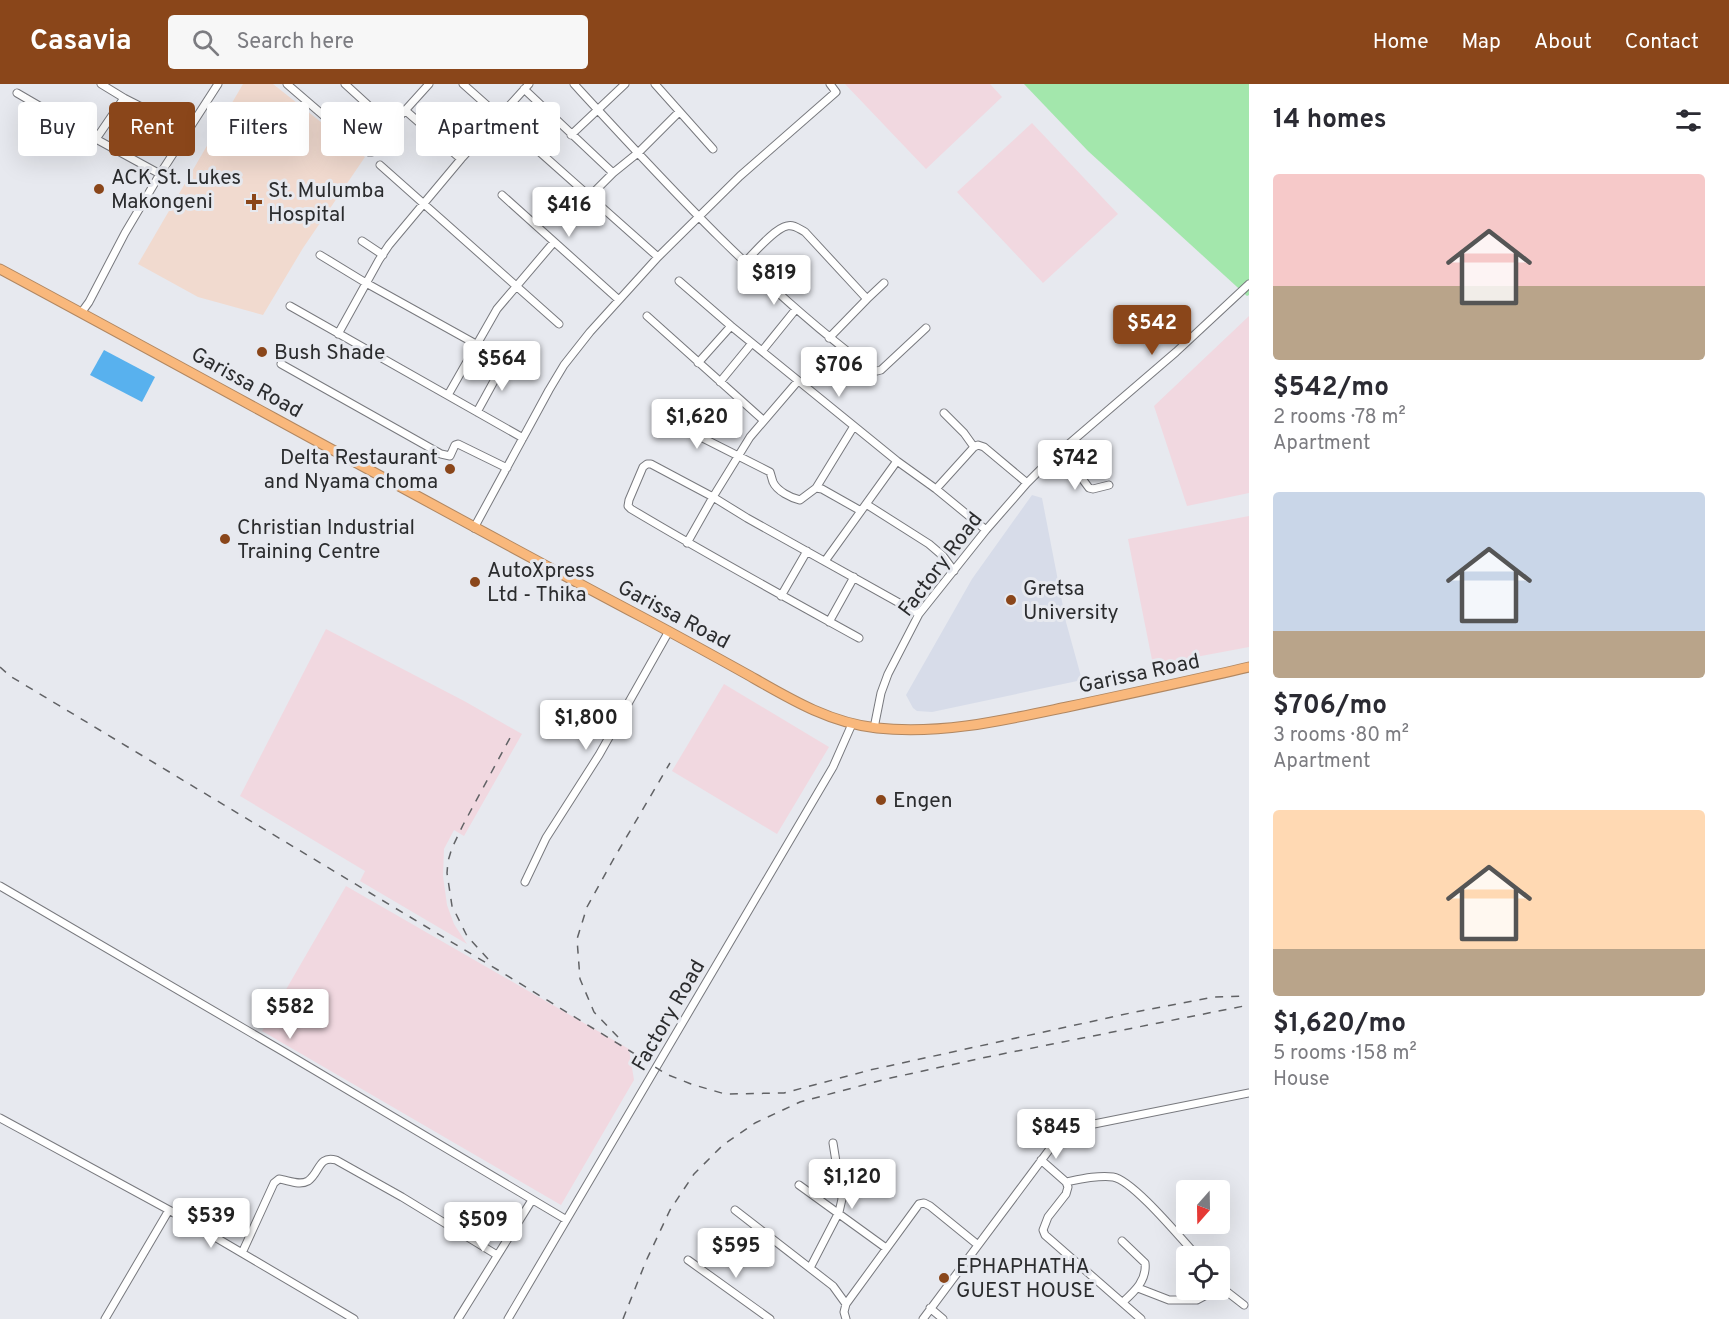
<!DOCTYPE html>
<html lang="en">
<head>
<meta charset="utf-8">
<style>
  :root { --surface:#fff; --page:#f7f7f7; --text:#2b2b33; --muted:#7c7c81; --accent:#8a461a }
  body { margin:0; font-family:Overpass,sans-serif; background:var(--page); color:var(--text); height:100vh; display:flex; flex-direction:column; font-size:22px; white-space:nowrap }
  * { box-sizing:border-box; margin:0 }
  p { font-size:20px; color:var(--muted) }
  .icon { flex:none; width:33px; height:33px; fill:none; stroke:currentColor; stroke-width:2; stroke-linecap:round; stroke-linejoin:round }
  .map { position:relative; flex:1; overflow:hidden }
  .details { display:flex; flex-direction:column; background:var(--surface); width:480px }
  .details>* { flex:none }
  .hud { position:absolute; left:18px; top:18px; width:570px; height:54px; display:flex; gap:12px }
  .needle { width:39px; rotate:200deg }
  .fabs { position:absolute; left:1176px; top:1096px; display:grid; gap:12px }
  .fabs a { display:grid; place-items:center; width:54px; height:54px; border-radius:6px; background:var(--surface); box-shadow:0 6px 24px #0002; font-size:30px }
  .price { position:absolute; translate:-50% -51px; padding:0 14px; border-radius:6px; background:#fff; color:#222; font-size:20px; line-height:39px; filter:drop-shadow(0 2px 3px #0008) }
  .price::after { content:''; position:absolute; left:50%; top:36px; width:18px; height:14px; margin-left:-9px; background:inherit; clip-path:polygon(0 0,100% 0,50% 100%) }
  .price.current { background:var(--accent); color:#fff }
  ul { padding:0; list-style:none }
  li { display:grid; align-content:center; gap:12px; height:318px; padding:0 24px }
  li span { display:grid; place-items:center; height:186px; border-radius:6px; color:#555 }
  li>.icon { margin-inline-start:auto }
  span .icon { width:108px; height:108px; fill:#fffc; stroke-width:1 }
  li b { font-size:26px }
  h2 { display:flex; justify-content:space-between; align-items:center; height:72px; padding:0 24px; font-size:26px }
  .chip { padding:0 21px; border-radius:6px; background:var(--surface); box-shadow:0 6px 24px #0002; font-size:21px; line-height:54px }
  .chip.current { background:var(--accent); color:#fff }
  header { display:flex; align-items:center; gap:36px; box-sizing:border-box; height:84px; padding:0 30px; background:var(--accent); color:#fff }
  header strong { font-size:28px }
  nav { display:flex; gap:33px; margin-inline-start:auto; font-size:21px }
  .search { width:420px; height:54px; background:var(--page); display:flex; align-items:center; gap:15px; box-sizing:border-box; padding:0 21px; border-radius:6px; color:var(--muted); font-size:22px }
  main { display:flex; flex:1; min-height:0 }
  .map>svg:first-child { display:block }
  .built { fill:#d7dce9 }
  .industrial { fill:#f1d8e0 }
  .medical { fill:#f1dacf }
  .green { fill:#a3e7ac }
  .water { fill:#58b1ee }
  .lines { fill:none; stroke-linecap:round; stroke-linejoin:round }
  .minor-casing { stroke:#78797e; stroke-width:9 }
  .highway-casing { stroke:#b18761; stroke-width:11 }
  .minor { stroke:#fff; stroke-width:7 }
  .highway { stroke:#f9b87c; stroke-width:9 }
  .rail { stroke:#616265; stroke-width:1.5; stroke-dasharray:8 8; stroke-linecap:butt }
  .poi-dot { fill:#8a461a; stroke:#e7e9ef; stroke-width:2 }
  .labels { text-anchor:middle; stroke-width:6; stroke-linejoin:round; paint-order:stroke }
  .poi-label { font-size:21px; fill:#2b2c2e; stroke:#e7e9ef; text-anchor:start }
  .street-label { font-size:21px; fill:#2b2c2e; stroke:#e7e9ef }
</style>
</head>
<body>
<header>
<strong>Casavia</strong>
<div class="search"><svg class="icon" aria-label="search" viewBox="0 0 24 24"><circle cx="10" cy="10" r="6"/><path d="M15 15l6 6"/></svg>Search here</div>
<nav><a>Home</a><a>Map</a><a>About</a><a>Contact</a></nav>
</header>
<main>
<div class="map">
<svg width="1249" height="1235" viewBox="0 0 1249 1235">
  <rect width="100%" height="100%" fill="#e7e9ef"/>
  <!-- built -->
  <path class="built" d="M 1032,411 L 1042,414 L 1066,538 L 1082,596 L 932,628 L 917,627 L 913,624 L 906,611 L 972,495 Z"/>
  <!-- industrial -->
  <path class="industrial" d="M 845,0 L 990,0 L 1002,13 L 926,85 Z
    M 1032,39 L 1118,130 L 1043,199 L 957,108 Z
    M 1249,232 L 1249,409 L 1187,422 L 1154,322 Z
    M 1249,432 L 1249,563 L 1153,581 L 1128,455 Z
    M 326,545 L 466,618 L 522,650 L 464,752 L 454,746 L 444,765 L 443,792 L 447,821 L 454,840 L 467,860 L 360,797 L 365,787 L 240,712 Z
    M 724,600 L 829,663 L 777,750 L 672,687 Z
    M 346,802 L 629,965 L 634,996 L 561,1121 L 262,947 Z"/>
  <!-- medical -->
  <path class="medical" d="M 243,0 L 273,0 L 365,73 L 303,164 L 263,231 L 198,213 L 138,180 Z"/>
  <!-- green -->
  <path class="green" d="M 1024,0 L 1249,0 L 1249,211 L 1247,212 L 1088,67 Z"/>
  <!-- water -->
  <path class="water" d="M 104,266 L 155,293 L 142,318 L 90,291 Z"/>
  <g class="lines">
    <defs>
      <path id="minor" d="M 101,0 L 124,14
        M 287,0 L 360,63 L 369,68 L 372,68 L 378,64 L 391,42 L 429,0
        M 345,0 L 391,42
        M 463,0 L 658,173
        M 574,0 C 667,101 761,204 872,286 L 877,287 L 881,286 L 926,244
        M 655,0 L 713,65
        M 524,5 L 613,89
        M 17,9 L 96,55 L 160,90
        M 571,51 L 625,0
        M 96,55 L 124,14 L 189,47
        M 461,75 L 529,0
        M 380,81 L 559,240
        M 502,111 L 619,216
        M 590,112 L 613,89 L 639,68 L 679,28
        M 362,157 L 383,171
        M 320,171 L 366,199 L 528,289
        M 745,178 C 754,169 775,144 787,142 C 794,140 799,145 805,148 L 867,215 L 829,254
        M 679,197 L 731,242 L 897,377 L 936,405 L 986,446
        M 867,215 L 884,199
        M 290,222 L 523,354
        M 81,229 L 89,218 L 125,149 L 160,90 L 218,0
        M 647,232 L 763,336
        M 338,250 L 379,176 L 389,161 L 461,75 L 406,27
        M 762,267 L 796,225
        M 698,279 L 731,242
        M 281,280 L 441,370 L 450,372 L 455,361 L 458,360 L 507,384
        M 798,297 L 750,353 L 713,413 L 747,434 L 919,530
        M 720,298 L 752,259
        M 448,311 L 497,225 L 554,158
        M 477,328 L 505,277
        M 944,329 L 964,349 L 974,363
        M 669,337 L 770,388 C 771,391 772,395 773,398 C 777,407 791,414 800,416 L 816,404 L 854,342
        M 1061,366 L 1089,404 L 1093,405 L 1109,401
        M 816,404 L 822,405 L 861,427
        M 936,405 L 974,363 L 978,361 L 984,363 L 1027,399
        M 866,420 L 929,460 L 943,472 L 954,487
        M 474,444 L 549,306 L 564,281 L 590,248 L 658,173 L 740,92 L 836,8 L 830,0
        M 687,459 L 713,413 L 651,380 L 647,380 L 643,383 L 629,416 L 628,422 L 631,425 C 706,470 783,512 859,554
        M 825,477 L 897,377
        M 781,512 L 807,467
        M 829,538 L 854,493
        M 874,644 L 881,609 L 888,590 L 919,530 L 986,446 L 1027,399 L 1049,377 L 1176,268 L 1249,200
        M 525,798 L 546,754 L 599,671 L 669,547
        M 0,802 L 284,968 L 565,1135
        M 0,1034 L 169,1126
        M 1041,1076 L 1066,1098 L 1068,1103 L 1066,1110 L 1048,1133 L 1043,1146 L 1045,1151 L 1141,1235
        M 1066,1098 C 1081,1095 1098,1091 1113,1093 C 1133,1096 1182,1156 1198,1173
        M 799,1101 L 886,1164
        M 735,1126 L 833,1202 L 846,1220
        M 1122,1157 L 1145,1179 C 1147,1196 1135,1207 1123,1218
        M 242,1169 L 274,1099 L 279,1095 C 288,1096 299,1102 308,1097 C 320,1089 318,1071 336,1076 L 402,1113 L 497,1171
        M 688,1176 L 770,1235
        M 810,1184 L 839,1128 L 842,1115 L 833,1059
        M 1138,1204 L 1169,1216 L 1197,1216 L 1216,1206
        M 1220,1205 L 1226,1207 L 1244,1221
        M 930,1224 L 943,1235
        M 105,1235 L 169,1126 L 354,1235
        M 458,1235 L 532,1116
        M 508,1235 L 833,683 L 852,640
        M 846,1235 L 844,1228 L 846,1220 L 919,1120 L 924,1119 L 930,1122 L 978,1161
        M 923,1235 L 1058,1054 L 1074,1044 L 1249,1009"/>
      <path id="highway" d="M 0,185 C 214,300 427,419 642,533 C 678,552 714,572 750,592 C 790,615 830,639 877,644 C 941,651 1005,636 1067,623 C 1128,610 1189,597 1249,583"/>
    </defs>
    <!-- minor casing -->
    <use href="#minor" class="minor-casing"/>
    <!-- highway casing -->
    <use href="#highway" class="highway-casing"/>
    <!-- minor -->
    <use href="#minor" class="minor"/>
    <!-- highway -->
    <use href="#highway" class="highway"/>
    <!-- rail -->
    <path class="rail" d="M 0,583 L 10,592 L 498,886 L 630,967 L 666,990 L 691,1000 L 725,1010 L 784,1009 L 870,986 L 1135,928 L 1214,913 L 1244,912
      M 488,875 L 467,852 L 452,822 L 447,789 L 448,777 L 452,764 L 463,741 L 511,652
      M 618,953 L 594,928 L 580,895 L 577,855 L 587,823 L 613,776 L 670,679
      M 623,1235 L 646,1177 L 670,1126 L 694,1090 L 723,1061 L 755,1039 L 800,1018 L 886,995 L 987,973 L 1249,921"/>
  </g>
  <!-- markers -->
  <g class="poi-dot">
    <circle cx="99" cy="105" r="6"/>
    <path d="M251 109h6v6h6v6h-6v6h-6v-6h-6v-6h6z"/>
    <circle cx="262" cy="268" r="6"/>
    <circle cx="450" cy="385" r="6"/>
    <circle cx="225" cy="455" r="6"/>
    <circle cx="475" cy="498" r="6"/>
    <circle cx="1011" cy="516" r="6"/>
    <circle cx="881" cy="716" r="6"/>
    <circle cx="944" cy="1194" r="6"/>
  </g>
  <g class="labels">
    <!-- poi labels -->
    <g class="poi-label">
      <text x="111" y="100">ACK St. Lukes<tspan x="111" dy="24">Makongeni</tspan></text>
      <text x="268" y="113">St. Mulumba<tspan x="268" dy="24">Hospital</tspan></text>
      <text x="274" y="275">Bush Shade</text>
      <text x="438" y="380" text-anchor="end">Delta Restaurant<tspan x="438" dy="24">and Nyama choma</tspan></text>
      <text x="237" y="450">Christian Industrial<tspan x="237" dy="24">Training Centre</tspan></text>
      <text x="487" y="493">AutoXpress<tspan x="487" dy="24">Ltd - Thika</tspan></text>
      <text x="1023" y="511">Gretsa<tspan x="1023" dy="24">University</tspan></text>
      <text x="893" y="723">Engen</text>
      <text x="956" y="1189">EPHAPHATHA<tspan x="956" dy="24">GUEST HOUSE</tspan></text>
    </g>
    <!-- street labels -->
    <g class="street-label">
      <text transform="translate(247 298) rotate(29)" y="7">Garissa Road</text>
      <text transform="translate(940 480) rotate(-53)" y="7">Factory Road</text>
      <text transform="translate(674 530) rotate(28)" y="7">Garissa Road</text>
      <text transform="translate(1139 589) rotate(-12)" y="7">Garissa Road</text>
      <text transform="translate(668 931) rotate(-60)" y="7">Factory Road</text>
    </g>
  </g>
</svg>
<div class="fabs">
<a><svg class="needle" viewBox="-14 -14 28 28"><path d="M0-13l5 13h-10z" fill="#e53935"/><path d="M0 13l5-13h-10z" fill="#7c7c81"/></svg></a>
<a><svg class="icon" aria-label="locate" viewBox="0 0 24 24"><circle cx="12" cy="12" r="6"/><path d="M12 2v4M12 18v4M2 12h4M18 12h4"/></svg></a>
</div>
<b class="price" style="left:569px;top:154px">$416</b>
<b class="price" style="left:774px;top:222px">$819</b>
<b class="price current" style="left:1152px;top:272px">$542</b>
<b class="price" style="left:502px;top:308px">$564</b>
<b class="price" style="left:839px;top:314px">$706</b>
<b class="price" style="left:697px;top:366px">$1,620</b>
<b class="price" style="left:1075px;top:407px">$742</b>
<b class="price" style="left:586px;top:667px">$1,800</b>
<b class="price" style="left:290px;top:956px">$582</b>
<b class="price" style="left:1056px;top:1076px">$845</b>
<b class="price" style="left:852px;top:1126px">$1,120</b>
<b class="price" style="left:211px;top:1165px">$539</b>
<b class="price" style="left:483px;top:1169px">$509</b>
<b class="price" style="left:736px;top:1195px">$595</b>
<div class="hud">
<a class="chip">Buy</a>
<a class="chip current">Rent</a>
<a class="chip">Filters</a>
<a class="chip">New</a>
<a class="chip">Apartment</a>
</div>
</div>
<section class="details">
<h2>14 homes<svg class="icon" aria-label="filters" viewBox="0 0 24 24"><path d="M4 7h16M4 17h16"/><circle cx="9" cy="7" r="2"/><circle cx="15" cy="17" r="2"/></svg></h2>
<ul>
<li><span style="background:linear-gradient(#f6c9c9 60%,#b9a48a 0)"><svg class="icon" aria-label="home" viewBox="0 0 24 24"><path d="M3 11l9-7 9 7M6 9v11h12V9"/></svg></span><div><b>$542/mo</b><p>2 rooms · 78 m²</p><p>Apartment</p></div></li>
<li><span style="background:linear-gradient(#c9d6e8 75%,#b9a48a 0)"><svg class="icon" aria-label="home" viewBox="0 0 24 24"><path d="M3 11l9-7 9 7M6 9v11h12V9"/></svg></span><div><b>$706/mo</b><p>3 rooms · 80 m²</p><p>Apartment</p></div></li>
<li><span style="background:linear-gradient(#ffd9b3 75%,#b9a48a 0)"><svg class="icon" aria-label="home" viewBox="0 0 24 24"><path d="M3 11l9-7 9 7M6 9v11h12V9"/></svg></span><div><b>$1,620/mo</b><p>5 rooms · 158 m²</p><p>House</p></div></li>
</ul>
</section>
</main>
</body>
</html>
